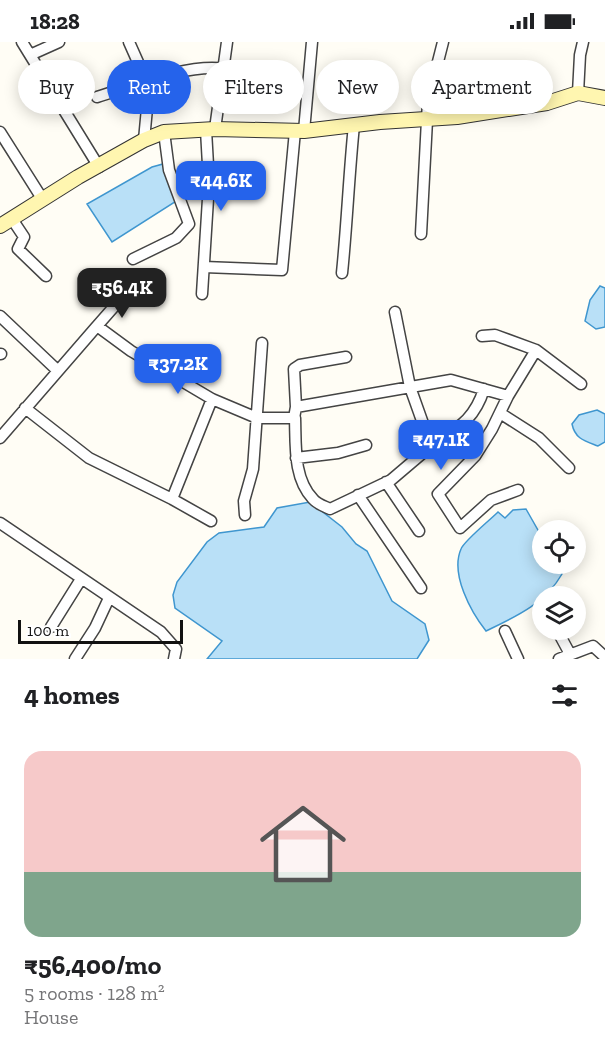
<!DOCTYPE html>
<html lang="en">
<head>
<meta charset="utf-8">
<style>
  :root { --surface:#fff; --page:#f6f6f6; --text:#202124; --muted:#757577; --accent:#2563eb }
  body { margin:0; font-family:"Zilla Slab",serif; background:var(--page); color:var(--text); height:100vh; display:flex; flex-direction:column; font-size:22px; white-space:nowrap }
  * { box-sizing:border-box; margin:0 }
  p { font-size:20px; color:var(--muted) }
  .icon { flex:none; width:33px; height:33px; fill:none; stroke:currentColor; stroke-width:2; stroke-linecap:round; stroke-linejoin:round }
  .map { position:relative; height:617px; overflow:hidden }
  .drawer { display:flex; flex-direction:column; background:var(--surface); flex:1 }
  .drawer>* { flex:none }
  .hud { position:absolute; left:18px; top:18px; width:570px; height:54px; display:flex; gap:12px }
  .controls { position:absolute; left:532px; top:478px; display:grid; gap:12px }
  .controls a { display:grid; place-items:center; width:54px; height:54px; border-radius:50%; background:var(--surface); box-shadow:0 3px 15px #0003; font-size:30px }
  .scale { position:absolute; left:18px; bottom:15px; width:165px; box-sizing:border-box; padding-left:6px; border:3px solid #111; border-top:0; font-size:16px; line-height:21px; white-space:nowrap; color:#111; -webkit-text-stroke:4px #fff; paint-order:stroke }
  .price { position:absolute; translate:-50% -51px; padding:0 14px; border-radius:12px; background:var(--accent); color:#fff; font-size:20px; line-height:39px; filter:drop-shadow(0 2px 3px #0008) }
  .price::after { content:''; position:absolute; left:50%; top:36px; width:18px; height:14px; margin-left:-9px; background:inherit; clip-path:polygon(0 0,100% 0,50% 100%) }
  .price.active { background:#222; color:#fff }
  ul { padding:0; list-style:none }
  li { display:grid; align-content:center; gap:12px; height:318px; padding:0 24px }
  li span { display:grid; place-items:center; height:186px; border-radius:18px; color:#555 }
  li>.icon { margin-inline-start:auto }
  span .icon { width:108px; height:108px; fill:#fffc; stroke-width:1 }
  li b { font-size:26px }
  h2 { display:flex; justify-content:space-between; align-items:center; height:72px; padding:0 24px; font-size:26px }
  .chip { padding:0 21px; border-radius:27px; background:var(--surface); box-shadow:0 3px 15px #0003; font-size:21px; line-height:54px }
  .chip.active { background:var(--accent); color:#fff }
  .status { display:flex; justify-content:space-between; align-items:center; height:42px; padding:0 30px; background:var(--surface); direction:ltr }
  .status svg { height:16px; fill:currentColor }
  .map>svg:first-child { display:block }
  .water { fill:#b9e0f7; stroke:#3f96cf; stroke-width:1.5 }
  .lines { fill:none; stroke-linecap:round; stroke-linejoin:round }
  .street-casing { stroke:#444; stroke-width:13 }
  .secondary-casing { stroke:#333; stroke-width:16 }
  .street { stroke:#fff; stroke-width:10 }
  .secondary { stroke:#fff6b0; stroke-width:14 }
</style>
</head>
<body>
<div class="status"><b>18:28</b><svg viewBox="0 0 49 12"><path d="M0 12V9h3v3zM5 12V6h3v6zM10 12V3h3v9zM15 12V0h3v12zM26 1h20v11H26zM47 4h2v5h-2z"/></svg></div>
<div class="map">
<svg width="605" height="617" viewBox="0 0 605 617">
  <rect width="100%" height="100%" fill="#fffdf5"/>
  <!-- water -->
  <path class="water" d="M 163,122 L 178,158 L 112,200 L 87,162 L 152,125 Z
    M 600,244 L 605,246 L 605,285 L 596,287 L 585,279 L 590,258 Z
    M 597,368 L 605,372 L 605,400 L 598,404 C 585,399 575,397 572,382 L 579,373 Z
    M 310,460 L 342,485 L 356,502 L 367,509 L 392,559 L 425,582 L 429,598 L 417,617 L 207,617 L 222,599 L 175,566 L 173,553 L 177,540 L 207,500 L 219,491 L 264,485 L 277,466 Z
    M 526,467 L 543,497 L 543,522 L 556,522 L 562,532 C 545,562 515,575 486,589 C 471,570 450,532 461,507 C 464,499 490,478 498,470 L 505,476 L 513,468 Z"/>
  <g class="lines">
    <defs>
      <path id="street" d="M 22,0 L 99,125
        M 129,0 L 149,45 L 144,98
        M 30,13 L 59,0
        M 578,51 L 580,13 L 583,0
        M 97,55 C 133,44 188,21 225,27 C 239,29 253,34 266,38
        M 215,87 L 227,0
        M 304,89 L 312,0
        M 0,90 L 43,158
        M 12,177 L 24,195 L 18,207 L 46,234
        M 421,192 L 428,59 L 443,0
        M 133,217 L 176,196 L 189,182 L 169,128 L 164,90
        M 204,225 L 282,228 L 295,89
        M 342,231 C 347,182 349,132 354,83
        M 202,252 L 209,141 L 206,88
        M 0,274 L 57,328
        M 97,284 L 126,251
        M 482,294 L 495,293 L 536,308 L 508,354 L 492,387 L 475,414 L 438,452 L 460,486 L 491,458 L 518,448
        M 536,308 L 581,342
        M 0,312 L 1,312
        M 296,365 L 451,338 L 508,354
        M 25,366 L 89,416 L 172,457 L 212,357
        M 500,371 L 539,396 L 569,426
        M 295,376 C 296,403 293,436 313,457 C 317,462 324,464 330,467 L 391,438 L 431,404 L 410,345 L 395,270
        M 0,396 L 97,284 L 131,309 L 212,357 L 257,376 L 294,376 L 296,365 L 294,327 L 300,323 L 346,315
        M 431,404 C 457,386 474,379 484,347
        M 296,416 L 338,411 L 366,403
        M 386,440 L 419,489
        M 358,453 L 421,546
        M 172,457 L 211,479
        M 245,473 L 244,459 L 253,427 L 262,301
        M 0,481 L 161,590 L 176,607 L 174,617
        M 51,585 L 81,537
        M 557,588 L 570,612
        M 505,589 L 518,617
        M 75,617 L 95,586 L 109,556
        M 559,617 L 593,604 L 605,615"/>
      <path id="secondary" d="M 0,184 L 78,135 L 144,98 L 164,90 L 215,87 L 304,89 L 380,80 L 457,75 L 547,61 L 578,51 L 605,56"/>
    </defs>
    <!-- street casing -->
    <use href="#street" class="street-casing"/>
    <!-- secondary casing -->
    <use href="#secondary" class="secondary-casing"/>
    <!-- street -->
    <use href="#street" class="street"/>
    <!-- secondary -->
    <use href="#secondary" class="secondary"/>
  </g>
</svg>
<div class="controls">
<a><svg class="icon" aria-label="locate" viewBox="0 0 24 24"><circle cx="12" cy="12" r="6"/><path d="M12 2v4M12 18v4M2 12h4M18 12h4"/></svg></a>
<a><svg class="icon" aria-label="layers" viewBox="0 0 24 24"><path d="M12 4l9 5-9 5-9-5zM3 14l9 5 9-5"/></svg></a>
</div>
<div class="scale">100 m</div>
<b class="price" style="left:221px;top:170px">₹44.6K</b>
<b class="price active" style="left:122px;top:277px">₹56.4K</b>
<b class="price" style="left:178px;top:353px">₹37.2K</b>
<b class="price" style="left:441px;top:429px">₹47.1K</b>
<div class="hud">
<a class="chip">Buy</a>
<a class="chip active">Rent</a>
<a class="chip">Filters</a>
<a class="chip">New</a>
<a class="chip">Apartment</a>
</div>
</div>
<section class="drawer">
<h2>4 homes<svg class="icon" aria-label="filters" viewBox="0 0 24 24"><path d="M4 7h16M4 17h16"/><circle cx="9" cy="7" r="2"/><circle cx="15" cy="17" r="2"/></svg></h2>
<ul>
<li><span style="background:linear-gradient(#f6c9c9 65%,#7fa58c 0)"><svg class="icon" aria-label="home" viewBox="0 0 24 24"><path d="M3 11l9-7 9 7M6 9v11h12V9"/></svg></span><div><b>₹56,400/mo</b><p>5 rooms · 128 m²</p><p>House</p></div></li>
</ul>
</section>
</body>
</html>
